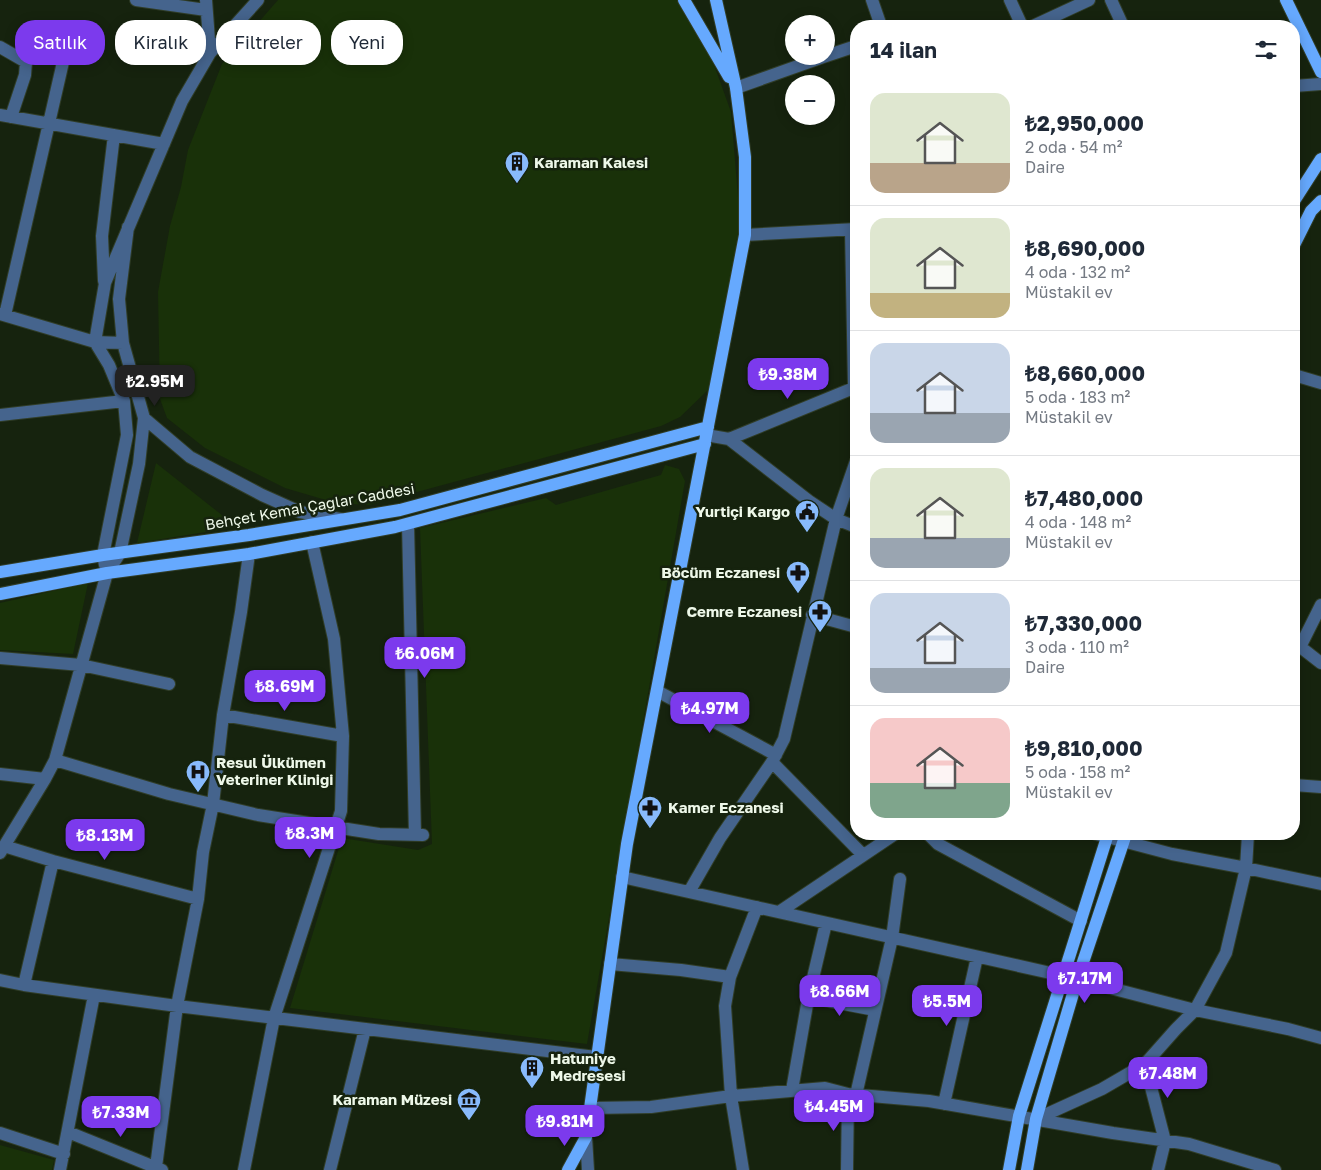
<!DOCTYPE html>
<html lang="tr">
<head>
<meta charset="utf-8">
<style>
  :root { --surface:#fff; --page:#f6f6f7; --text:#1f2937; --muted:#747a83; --line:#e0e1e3; --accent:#7c3aed }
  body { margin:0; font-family:"Golos Text",sans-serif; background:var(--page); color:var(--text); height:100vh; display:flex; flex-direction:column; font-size:19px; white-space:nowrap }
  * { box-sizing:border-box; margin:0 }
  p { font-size:16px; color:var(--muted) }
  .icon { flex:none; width:28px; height:28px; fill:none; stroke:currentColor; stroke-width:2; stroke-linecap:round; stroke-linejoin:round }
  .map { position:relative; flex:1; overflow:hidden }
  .details { position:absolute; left:850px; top:20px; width:450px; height:820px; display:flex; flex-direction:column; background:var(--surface); border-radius:20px; box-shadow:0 2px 12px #0003 }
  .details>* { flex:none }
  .banner { position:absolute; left:15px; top:20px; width:475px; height:45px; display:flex; gap:10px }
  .controls { position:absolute; left:785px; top:15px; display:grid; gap:10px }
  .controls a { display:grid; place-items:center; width:50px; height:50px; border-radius:50%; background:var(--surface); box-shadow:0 2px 12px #0003; font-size:25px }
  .price { position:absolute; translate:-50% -42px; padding:0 11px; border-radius:10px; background:var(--accent); color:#fff; font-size:16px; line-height:32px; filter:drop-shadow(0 1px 2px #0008) }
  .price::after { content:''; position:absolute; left:50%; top:30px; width:15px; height:11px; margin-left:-8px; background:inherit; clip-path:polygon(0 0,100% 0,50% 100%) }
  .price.active { background:#222; color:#fff }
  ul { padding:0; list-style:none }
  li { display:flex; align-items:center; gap:15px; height:125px; padding:0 20px }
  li+li { border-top:1px solid var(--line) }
  li span { display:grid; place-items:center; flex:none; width:140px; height:100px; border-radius:15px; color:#555 }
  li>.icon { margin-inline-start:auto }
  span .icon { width:60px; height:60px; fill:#fffc; stroke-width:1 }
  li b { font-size:21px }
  h2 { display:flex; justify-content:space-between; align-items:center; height:60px; padding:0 20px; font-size:21px }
  .tag { padding:0 18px; border-radius:20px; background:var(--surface); box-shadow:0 2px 12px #0003; font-size:18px; line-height:45px }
  .tag.active { background:var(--accent); color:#fff }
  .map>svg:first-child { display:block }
  .green { fill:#193109 }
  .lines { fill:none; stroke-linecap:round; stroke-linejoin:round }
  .minor-casing { stroke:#303d28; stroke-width:14 }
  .major-casing { stroke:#303d28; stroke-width:14 }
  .minor { stroke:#45648d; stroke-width:12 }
  .major { stroke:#66a9fe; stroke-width:12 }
  .labels { text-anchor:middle; stroke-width:5; stroke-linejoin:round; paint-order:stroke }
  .poi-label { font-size:15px; font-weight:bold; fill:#eef8e9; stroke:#16230e; text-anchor:start }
  .street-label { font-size:15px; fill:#eef8e9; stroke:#16230e }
</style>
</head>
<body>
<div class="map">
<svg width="1321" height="1170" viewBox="0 0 1321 1170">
  <rect width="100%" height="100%" fill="#16230e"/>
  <!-- green -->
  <path class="green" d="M 278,0 L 678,0 L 708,48 L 731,112 L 740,221 L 734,265 L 708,390 L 680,417 L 661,426 L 369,505 L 336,503 L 285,488 L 205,448 L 167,418 L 160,399 L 158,292 L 170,226 L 181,187 L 188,150 L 222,64 Z
    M 156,463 L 237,527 L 137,543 Z
    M 665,465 L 679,469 L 685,481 L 587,1044 L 290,1008 L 342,838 L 418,850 L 432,844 L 420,528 L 546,498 L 556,505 L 661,475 Z
    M 88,583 L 73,654 L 0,650 L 0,603 Z
    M 0,1145 L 54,1160 L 52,1170 L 0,1170 Z"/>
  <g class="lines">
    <defs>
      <path id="minor" d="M 136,0 L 206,10
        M 206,0 L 210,53
        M 872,0 L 881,26
        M 1010,0 L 1022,26
        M 1111,0 L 1123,26
        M 1033,26 L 1089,0
        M 0,47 L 26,62 L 25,75 L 11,117
        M 826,56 L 856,46
        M 1294,86 L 1321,84
        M 736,88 L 826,56
        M 0,115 L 164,144
        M 851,230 L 854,387
        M 745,235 L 856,229
        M 104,281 L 102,236 L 114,135
        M 0,314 L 95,342 L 123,343
        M 5,315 L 66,49
        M 1294,375 L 1321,383
        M 0,415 L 124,401
        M 144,418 L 190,457 L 262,495 L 300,512 L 340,519
        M 706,435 L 729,439 L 809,501 L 836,519 L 856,527
        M 729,439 L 856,387
        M 408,524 L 415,835
        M 105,565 L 103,555 L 127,435 L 124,401 L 109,365 L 95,342 L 105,283 L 182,101 L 210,53 L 258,0
        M 812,615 L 856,627
        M 1294,642 L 1321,663
        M 1300,647 L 1321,605
        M 0,658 L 81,665 L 169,684
        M 657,691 L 776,755
        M 223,715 L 343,736
        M 55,760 L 169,794 L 258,815 L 379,834 L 423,835
        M 772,762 L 863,855
        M 0,774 L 45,779
        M 1294,785 L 1321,787
        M 928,834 L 938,844 L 1081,921
        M 1096,834 L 1172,854 L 1246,868 L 1321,884
        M 4,846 L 53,861 L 198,899
        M 0,853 L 45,779 L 55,760 L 107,573 L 120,553 L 139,464 L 144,418 L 123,343 L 119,299 L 128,227
        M 622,877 L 1064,976 L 1195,1010 L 1288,1029 L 1321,1038
        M 689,892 L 720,838 L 772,762 L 784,739 L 836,519 L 856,461
        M 779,912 L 895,834
        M 610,964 L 681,970 L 730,977
        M 0,980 L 24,985 L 177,1006 L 596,1057
        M 24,985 L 53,861
        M 808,999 L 823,1000 L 875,1010
        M 1145,1064 L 1165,1141 L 1158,1170
        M 792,1090 L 808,999 L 826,923
        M 856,1095 L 892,938 L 900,879
        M 944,1104 L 977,957
        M 591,1108 L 651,1107 L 731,1096 L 825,1088 L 848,1094 L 929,1101 L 1113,1133 L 1189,1144 L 1275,1170
        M 1036,1119 L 1102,1089 L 1145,1064 L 1176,1029 L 1195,1010 L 1226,953 L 1246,868 L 1248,834
        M 68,1132 L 162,1170
        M 0,1133 L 64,1154
        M 586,1137 L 588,1170
        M 156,1167 L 177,1006 L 198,899 L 203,852 L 213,804 L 223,715 L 241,612 L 249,554
        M 60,1170 L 94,995
        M 244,1170 L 274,1018 L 341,811 L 343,736 L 334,639 L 312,542
        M 330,1170 L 365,1029
        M 743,1170 L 731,1096 L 725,1006 L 730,977 L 757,907
        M 847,1170 L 848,1094"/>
      <path id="major" d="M 684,0 L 729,77
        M 1286,0 L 1321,72
        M 1294,201 L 1321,159
        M 1294,245 L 1311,211 L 1321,201
        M 0,572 L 103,555 L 249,535 L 400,510 L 708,427
        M 0,594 L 107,573 L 249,554 L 395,527 L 705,444
        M 568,1170 L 586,1137 L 627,844 L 745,235 L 745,157 L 736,88 L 716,0
        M 1009,1170 L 1019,1116 L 1108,834
        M 1027,1170 L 1036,1119 L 1077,980 L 1126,834"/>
    </defs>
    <!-- minor casing -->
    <use href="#minor" class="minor-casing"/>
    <!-- major casing -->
    <use href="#major" class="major-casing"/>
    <!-- minor -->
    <use href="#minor" class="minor"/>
    <!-- major -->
    <use href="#major" class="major"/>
  </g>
  <!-- icons -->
  <defs>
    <symbol id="building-pin" viewBox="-11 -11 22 30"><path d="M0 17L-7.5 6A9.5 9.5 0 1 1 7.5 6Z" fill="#88bafc" stroke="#16230e"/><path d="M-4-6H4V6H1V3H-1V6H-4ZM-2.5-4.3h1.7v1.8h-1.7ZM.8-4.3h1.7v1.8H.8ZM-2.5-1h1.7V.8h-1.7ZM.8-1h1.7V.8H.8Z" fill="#111"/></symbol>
    <symbol id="civic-pin" viewBox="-11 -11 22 30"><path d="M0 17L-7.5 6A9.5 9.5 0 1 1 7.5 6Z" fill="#88bafc" stroke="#16230e"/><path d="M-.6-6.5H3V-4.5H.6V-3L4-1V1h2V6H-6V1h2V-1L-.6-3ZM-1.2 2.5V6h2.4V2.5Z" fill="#111"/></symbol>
    <symbol id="pharmacy-pin" viewBox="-11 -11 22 30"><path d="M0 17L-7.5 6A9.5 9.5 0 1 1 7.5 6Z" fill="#88bafc" stroke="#16230e"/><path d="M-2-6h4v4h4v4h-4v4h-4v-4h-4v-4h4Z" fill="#111"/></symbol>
    <symbol id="hospital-pin" viewBox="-11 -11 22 30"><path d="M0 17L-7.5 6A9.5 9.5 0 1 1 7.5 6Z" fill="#88bafc" stroke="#16230e"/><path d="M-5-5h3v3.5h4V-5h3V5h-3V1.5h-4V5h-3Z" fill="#111"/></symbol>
    <symbol id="museum-pin" viewBox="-11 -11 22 30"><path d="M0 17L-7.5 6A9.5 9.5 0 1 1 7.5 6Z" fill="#88bafc" stroke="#16230e"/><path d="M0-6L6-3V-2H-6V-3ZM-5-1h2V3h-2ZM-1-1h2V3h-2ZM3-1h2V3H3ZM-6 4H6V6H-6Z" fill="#111"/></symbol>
  </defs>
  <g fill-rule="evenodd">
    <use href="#building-pin" x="503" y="149" width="28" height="38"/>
    <use href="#civic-pin" x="793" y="498" width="28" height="38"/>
    <use href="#pharmacy-pin" x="784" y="559" width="28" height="38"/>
    <use href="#pharmacy-pin" x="806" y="598" width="28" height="38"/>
    <use href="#hospital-pin" x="184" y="758" width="28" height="38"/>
    <use href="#pharmacy-pin" x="636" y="794" width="28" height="38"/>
    <use href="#building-pin" x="518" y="1054" width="28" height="38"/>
    <use href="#museum-pin" x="455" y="1086" width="28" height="38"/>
  </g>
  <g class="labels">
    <!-- poi labels -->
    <g class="poi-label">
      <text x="534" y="168">Karaman Kalesi</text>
      <text x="790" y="517" text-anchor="end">Yurtiçi Kargo</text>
      <text x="780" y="578" text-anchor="end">Böcüm Eczanesi</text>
      <text x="802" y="617" text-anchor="end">Cemre Eczanesi</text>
      <text x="216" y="768">Resul Ülkümen<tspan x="216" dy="17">Veteriner Kliniği</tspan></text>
      <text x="668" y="813">Kamer Eczanesi</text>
      <text x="550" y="1064">Hatuniye<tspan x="550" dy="17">Medresesi</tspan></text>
      <text x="452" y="1105" text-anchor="end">Karaman Müzesi</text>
    </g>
    <!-- street labels -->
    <g class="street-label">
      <text transform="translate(310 507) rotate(-10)" y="5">Behçet Kemal Çağlar Caddesi</text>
    </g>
  </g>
</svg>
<div class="controls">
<a>+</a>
<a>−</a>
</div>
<b class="price" style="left:788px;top:400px">₺9.38M</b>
<b class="price active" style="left:155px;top:407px">₺2.95M</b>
<b class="price" style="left:425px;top:679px">₺6.06M</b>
<b class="price" style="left:285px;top:712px">₺8.69M</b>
<b class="price" style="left:710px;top:734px">₺4.97M</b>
<b class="price" style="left:310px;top:859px">₺8.3M</b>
<b class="price" style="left:105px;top:861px">₺8.13M</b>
<b class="price" style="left:1085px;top:1004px">₺7.17M</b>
<b class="price" style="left:840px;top:1017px">₺8.66M</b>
<b class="price" style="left:947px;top:1027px">₺5.5M</b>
<b class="price" style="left:1168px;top:1099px">₺7.48M</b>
<b class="price" style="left:834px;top:1132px">₺4.45M</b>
<b class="price" style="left:121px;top:1138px">₺7.33M</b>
<b class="price" style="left:565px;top:1147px">₺9.81M</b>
<div class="banner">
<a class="tag active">Satılık</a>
<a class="tag">Kiralık</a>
<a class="tag">Filtreler</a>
<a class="tag">Yeni</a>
</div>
<section class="details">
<h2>14 ilan<svg class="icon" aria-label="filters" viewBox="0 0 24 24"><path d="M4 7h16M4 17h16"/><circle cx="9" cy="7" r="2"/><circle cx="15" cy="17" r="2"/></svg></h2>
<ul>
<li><span style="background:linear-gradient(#dfe7d0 70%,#b9a48a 0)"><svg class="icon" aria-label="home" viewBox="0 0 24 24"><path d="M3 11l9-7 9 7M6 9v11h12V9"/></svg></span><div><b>₺2,950,000</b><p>2 oda · 54 m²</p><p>Daire</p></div></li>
<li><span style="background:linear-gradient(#dfe7d0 75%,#c2b280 0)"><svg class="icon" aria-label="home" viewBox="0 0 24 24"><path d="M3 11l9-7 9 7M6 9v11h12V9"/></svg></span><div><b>₺8,690,000</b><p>4 oda · 132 m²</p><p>Müstakil ev</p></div></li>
<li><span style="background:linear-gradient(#c9d6e8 70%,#9aa5b1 0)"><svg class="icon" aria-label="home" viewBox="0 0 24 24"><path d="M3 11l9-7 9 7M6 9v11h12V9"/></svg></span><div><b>₺8,660,000</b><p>5 oda · 183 m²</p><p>Müstakil ev</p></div></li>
<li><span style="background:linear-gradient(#dfe7d0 70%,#9aa5b1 0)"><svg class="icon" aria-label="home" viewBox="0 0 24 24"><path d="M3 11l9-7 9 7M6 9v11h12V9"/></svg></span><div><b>₺7,480,000</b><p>4 oda · 148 m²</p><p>Müstakil ev</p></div></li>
<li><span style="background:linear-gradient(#c9d6e8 75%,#9aa5b1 0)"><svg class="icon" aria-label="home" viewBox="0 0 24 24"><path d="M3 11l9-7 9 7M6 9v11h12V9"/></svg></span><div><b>₺7,330,000</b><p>3 oda · 110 m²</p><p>Daire</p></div></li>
<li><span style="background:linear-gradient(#f6c9c9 65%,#7fa58c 0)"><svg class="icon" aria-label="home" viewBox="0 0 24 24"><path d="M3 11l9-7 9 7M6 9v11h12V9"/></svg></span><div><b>₺9,810,000</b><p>5 oda · 158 m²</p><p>Müstakil ev</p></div></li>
</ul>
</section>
</div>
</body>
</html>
